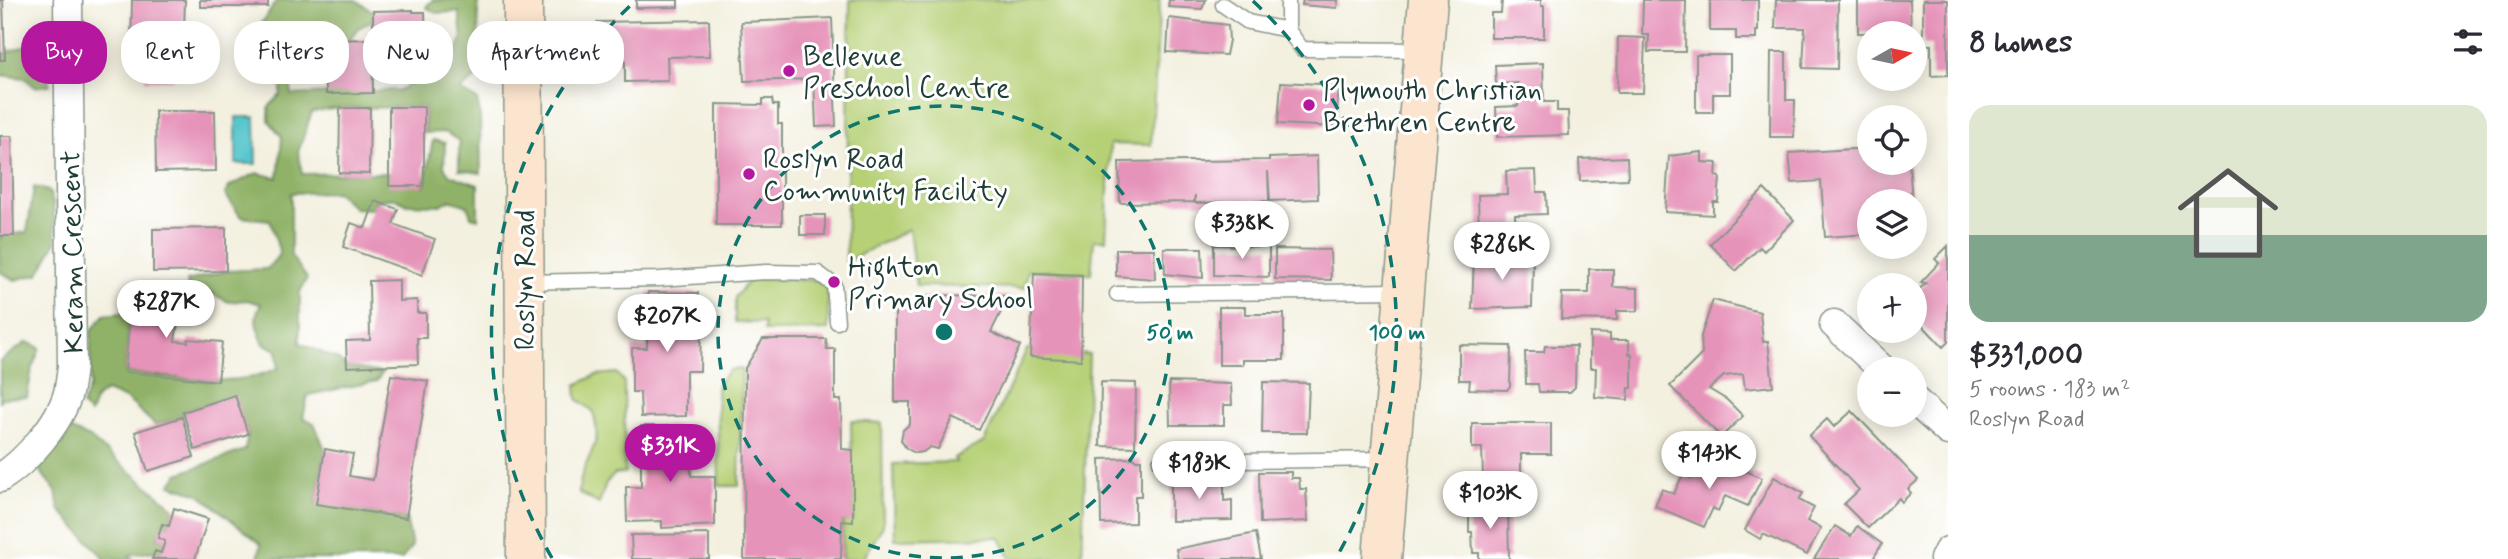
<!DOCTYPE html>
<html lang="en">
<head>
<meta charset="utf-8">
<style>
  :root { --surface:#fff; --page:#f2f2f3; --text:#2b2b33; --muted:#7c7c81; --accent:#b5179e }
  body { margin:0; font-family:Mynerve,sans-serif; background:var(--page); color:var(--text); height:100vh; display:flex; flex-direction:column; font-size:26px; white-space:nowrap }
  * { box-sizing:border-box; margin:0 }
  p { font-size:23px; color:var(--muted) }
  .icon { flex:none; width:38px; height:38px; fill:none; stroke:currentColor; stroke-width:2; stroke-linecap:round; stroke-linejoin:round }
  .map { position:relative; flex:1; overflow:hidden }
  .panel { display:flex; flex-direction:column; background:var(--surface); width:560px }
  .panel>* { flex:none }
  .top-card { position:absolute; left:21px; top:21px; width:665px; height:63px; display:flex; gap:14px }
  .needle { width:46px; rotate:81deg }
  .controls { position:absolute; left:1857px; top:21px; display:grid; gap:14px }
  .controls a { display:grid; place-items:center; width:70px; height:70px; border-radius:50%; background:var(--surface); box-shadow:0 4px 18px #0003; font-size:35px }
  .price { position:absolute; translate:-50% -60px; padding:0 16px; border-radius:24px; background:#fff; color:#222; font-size:23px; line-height:46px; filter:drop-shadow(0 2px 4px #0008) }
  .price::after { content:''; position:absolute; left:50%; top:42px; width:21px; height:16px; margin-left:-10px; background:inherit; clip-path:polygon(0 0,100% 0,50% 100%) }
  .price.current { background:var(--accent); color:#fff }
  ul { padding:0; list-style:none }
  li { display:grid; align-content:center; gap:14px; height:371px; padding:0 21px }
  li span { display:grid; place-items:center; height:217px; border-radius:21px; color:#555 }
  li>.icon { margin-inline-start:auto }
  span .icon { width:126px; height:126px; fill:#fffc; stroke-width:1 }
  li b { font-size:30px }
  h2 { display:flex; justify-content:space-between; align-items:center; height:84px; padding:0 21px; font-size:30px }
  .tag { padding:0 24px; border-radius:28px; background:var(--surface); box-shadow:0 4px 18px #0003; font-size:24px; line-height:63px }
  .tag.current { background:var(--accent); color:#fff }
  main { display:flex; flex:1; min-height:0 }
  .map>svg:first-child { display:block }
  .green { fill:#b6d076; stroke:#6a8655; stroke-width:2 }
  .forest { fill:#90b267; stroke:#58784e; stroke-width:2 }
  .water { fill:#58c6cd; stroke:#3c8280; stroke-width:2 }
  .building { fill:#e693b9 }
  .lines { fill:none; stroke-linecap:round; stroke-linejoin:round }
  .lane-casing { stroke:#89968a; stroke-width:17 }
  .street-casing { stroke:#89968a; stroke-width:31 }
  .secondary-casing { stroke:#89968a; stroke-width:41 }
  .lane { stroke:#fff; stroke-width:14 }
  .street { stroke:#fff; stroke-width:28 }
  .secondary { stroke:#fce5cf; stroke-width:38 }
  .ring { fill:none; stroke:#0f766e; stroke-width:3.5; stroke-dasharray:12 9 }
  .poi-dot { fill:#b5179e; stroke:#fff; stroke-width:2.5 }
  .labels { text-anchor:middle; stroke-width:6; stroke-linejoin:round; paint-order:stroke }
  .poi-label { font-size:28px; fill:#1f3d34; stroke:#fff; text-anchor:start }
  .street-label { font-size:28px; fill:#1f3d34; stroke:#fff }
  .centre { fill:#0f766e; stroke:#fff; stroke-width:3.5 }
  .ring-label { font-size:21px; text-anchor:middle; font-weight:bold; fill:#0f766e; stroke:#fff; stroke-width:6; stroke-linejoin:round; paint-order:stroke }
</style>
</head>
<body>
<main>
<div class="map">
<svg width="1948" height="559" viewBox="0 0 1948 559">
  <rect width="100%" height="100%" fill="#fff"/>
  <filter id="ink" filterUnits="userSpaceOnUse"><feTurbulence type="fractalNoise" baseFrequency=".0143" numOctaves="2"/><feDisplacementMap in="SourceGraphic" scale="14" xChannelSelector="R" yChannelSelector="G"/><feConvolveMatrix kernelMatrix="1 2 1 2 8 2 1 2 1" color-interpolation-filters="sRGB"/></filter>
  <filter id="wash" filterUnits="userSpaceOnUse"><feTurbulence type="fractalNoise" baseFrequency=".00686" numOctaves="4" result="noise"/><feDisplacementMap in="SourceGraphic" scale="28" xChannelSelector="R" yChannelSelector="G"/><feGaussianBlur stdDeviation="1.57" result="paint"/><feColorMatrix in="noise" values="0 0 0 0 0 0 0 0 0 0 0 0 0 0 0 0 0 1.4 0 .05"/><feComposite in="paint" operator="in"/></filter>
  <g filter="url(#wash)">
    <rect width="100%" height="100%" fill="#f3f0df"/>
    <!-- green -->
    <path class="green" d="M 850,0 L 1160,0 L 1151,145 L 1110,144 L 1106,240 L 1094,240 L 1091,274 L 1028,270 L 1025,288 L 916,286 L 909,229 L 846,262 Z
      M 750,279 L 816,280 L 828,288 L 828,330 L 764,331 L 764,323 L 735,322 L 735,297 Z
      M 1027,349 L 1089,354 L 1082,559 L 1011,559 L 999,537 L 895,539 L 893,464 L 956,462 L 954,458 L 984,442 Z
      M 742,369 L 739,486 L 719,486 L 717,385 L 729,370 Z
      M 617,373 L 624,382 L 625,473 L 615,474 L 606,483 L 599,504 L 579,493 C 579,471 591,460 596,439 C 598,431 595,420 593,411 L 577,399 L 576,385 L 596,375 Z
      M 851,421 L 882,423 L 883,526 L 863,559 L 842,559 L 843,521 L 853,521 Z"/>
    <!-- forest -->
    <path class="forest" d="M 277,0 L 355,0 L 373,11 L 373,20 L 357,29 L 350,40 L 307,44 L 291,67 L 291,95 L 399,90 L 450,67 L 462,39 L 459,12 L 436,13 L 426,7 L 432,0 L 477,0 L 478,6 L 479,75 L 460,90 L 477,100 L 480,114 L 481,173 L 459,170 L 459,141 L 445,132 L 425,133 L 424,107 L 340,108 L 312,112 L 298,152 L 302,174 L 389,173 L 424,186 L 433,140 L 445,143 L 444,167 L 450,175 L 478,185 L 478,219 L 471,217 L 468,206 L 450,200 L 440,205 L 408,204 L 395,198 L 375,201 L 372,209 L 354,208 L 337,192 L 291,193 L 291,256 L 307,278 L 300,292 L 300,343 L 337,359 L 347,367 L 382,373 L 377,381 L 308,395 L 303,418 L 314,423 L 325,449 L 316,503 L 406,518 L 412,546 L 402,559 L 258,559 L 261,544 L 199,494 L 170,485 L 178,474 L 245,450 L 248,434 L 235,396 L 183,412 L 182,417 L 155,425 L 128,400 L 106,391 L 96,398 L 90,414 L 82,406 L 90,385 L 91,331 L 104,315 L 130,312 L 125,372 C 174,377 233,390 278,368 L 277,350 L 264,344 C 257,329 252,320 261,304 L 247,300 L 229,302 L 204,290 L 189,293 L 187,281 L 226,271 L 267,269 L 280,254 L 270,220 L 241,217 L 225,194 L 230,186 L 257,173 L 278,178 L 282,137 L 269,121 L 269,107 L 281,94 L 281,68 L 249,59 L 243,39 L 265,19 Z
      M 28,45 L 46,71 L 50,85 L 35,87 L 25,78 L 0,75 L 0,60 L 5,60 L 5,53 Z
      M 34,187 L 49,191 L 53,203 L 56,242 L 39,274 L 15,280 L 0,272 L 0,236 L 27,232 Z
      M 27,342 L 40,348 L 32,369 L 27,397 L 2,398 L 0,401 L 0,361 Z
      M 69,429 L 90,438 L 174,508 L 169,526 L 162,524 L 158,538 L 165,541 L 161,553 L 155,551 L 129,555 L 133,559 L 105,559 L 59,509 L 56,491 L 39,470 Z"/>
    <!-- water -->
    <path class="water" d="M 236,117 L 255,117 L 256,164 L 236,164 Z"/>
    <g id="blocks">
      <!-- building -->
      <path class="building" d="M 0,0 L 3,0 L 5,60 L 0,60 Z
        M 132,0 L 185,0 L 184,29 L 174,29 L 173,80 L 145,80 L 146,54 L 131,54 Z
        M 200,0 L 268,0 L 268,7 L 200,7 Z
        M 636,0 L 678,0 L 678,7 L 636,8 Z
        M 1169,0 L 1206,0 L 1202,9 L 1168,7 Z
        M 1303,0 L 1338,0 L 1337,8 L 1302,5 Z
        M 1502,0 L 1541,0 L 1541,6 L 1544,6 L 1544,38 L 1491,38 L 1491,13 L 1501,13 Z
        M 1643,0 L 1686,0 L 1685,52 L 1648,52 L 1649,35 L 1642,35 Z
        M 1710,0 L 1758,0 L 1758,31 L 1756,31 L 1756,39 L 1736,39 L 1736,31 L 1710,31 Z
        M 1776,0 L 1838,0 L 1837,69 L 1803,68 L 1805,28 L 1775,28 Z
        M 1858,0 L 1910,0 L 1911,32 L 1858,33 Z
        M 1923,0 L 1948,0 L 1948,75 L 1931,76 L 1931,45 L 1923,45 Z
        M 413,10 L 413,12 L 425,12 L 426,55 L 386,56 L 385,29 L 373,29 L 373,11 Z
        M 832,18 L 836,126 L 816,127 L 814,79 L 744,81 L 741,22 Z
        M 1169,18 L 1228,25 L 1229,40 L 1226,55 L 1167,52 Z
        M 709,20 L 710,56 L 667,57 L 668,81 L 625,82 L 625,61 L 598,61 L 597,22 Z
        M 1618,37 L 1645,38 L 1643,93 L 1617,93 Z
        M 372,39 L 373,93 L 326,94 L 325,40 Z
        M 1771,52 L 1786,52 L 1786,100 L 1795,100 L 1794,137 L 1770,137 Z
        M 1696,55 L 1730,55 L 1730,94 L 1713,94 L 1713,112 L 1696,112 Z
        M 1543,63 L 1544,102 L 1557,102 L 1557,111 L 1568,111 L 1569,135 L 1497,137 L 1496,107 L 1518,106 L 1518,83 L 1496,84 L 1495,65 Z
        M 1281,82 L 1339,85 L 1336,127 L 1278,124 Z
        M 763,99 L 772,99 L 773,105 L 778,105 L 778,124 L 782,124 L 782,225 L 716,225 L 716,104 L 763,105 Z
        M 389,107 L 424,107 L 424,186 L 389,186 Z
        M 340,108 L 370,108 L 369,174 L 339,173 Z
        M 155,111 L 215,111 L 216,171 L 156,172 Z
        M 0,136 L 12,136 L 14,236 L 0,236 Z
        M 1869,148 L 1869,163 L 1909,163 L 1912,201 L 1869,201 L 1869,234 L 1825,237 L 1821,181 L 1792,183 L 1789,153 Z
        M 1702,152 L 1702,162 L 1717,163 L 1716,176 L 1720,177 L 1718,202 L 1713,202 L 1713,215 L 1665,212 L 1669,156 Z
        M 1317,156 L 1318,199 L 1270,201 L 1268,171 L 1269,201 L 1195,203 L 1195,195 L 1194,202 L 1120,203 L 1119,162 L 1269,160 L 1269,158 Z
        M 1627,157 L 1628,179 L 1580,181 L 1579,159 Z
        M 1536,170 L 1537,192 L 1546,192 L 1547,214 L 1515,215 L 1516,234 L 1479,236 L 1478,195 L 1507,194 L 1506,171 Z
        M 1764,189 L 1794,220 L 1764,251 L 1760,247 L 1736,271 L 1710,244 Z
        M 375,201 L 398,209 L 393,224 L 435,239 L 422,275 L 343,247 L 351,223 L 365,228 Z
        M 800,215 L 825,215 L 825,235 L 800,235 Z
        M 226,228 L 226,271 L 153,272 L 153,229 Z
        M 1214,245 L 1269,247 L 1269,277 L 1214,275 Z
        M 1948,246 L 1948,342 L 1943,347 L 1914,316 L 1914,304 L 1920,299 L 1915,293 L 1926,283 L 1921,282 L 1939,263 L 1935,259 Z
        M 1164,248 L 1202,248 L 1203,278 L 1165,274 Z
        M 1116,249 L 1154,249 L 1155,279 L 1116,276 Z
        M 1275,249 L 1330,250 L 1331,280 L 1275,279 Z
        M 1474,254 L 1533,256 L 1532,307 L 1472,309 Z
        M 1589,269 L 1613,269 L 1613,287 L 1638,288 L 1638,311 L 1617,311 L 1617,320 L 1561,319 L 1562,293 L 1589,293 Z
        M 1034,273 L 1082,275 L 1081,360 L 1030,357 Z
        M 399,280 L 399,301 L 417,300 L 417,313 L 426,313 L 426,338 L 417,338 L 418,364 L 347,367 L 346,341 L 370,340 L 369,281 Z
        M 132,288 L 183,292 L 175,341 L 188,342 L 188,339 L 222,342 L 218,381 L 125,372 Z
        M 648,292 L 698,293 L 698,324 L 701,325 L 700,371 L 686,371 L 686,416 L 641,417 L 640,392 L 632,392 L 632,348 L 647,348 Z
        M 928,295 L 1009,296 L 991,332 L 1020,346 L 979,430 L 953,418 L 938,449 L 930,447 L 923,452 L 915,453 L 906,448 L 901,440 L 903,430 L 910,424 L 910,402 L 895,402 L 895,307 L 927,306 Z
        M 1713,300 L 1760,312 L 1763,342 L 1768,341 L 1773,386 L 1745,389 L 1743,374 L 1724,376 L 1709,389 L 1727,400 L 1743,416 L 1721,437 L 1670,386 L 1702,354 L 1701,336 Z
        M 1219,307 L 1245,307 L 1245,314 L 1284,314 L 1284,360 L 1243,360 L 1243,365 L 1219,365 Z
        M 1590,333 L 1610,334 L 1610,340 L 1629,340 L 1629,354 L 1632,354 L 1632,388 L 1629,388 L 1628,400 L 1595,397 L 1596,368 L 1590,368 Z
        M 763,339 L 826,339 L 827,349 L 835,349 L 835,400 L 841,400 L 842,449 L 853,450 L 853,522 L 842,521 L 841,559 L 744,559 L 745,368 Z
        M 1459,345 L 1511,346 L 1510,386 L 1507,390 L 1469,389 L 1470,380 L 1459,380 Z
        M 1545,346 L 1576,346 L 1575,387 L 1570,392 L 1539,392 L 1538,384 L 1526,384 L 1525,352 L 1544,352 Z
        M 391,375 L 428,381 L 406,518 L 316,504 L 325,449 L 353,454 L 349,476 L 373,480 Z
        M 1101,382 L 1136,383 L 1135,447 L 1100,446 Z
        M 1169,382 L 1231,384 L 1232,405 L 1224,405 L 1224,425 L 1170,425 Z
        M 1263,382 L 1309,383 L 1307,433 L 1262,433 Z
        M 235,395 L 248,434 L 195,450 L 183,412 Z
        M 1852,411 L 1918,480 L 1908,489 L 1911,493 L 1902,502 L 1899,498 L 1868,528 L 1844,504 L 1859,490 L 1809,436 L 1827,419 L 1834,427 Z
        M 182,417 L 194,457 L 148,471 L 135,432 Z
        M 1472,423 L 1551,423 L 1551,454 L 1521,454 L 1521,479 L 1497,479 L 1497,475 L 1483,476 L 1482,448 L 1472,448 Z
        M 641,426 L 679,426 L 679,442 L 691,443 L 691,476 L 715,476 L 715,525 L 662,528 L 662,521 L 627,522 L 626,487 L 641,487 Z
        M 1712,456 L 1762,478 L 1748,506 L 1725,496 L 1718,511 L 1713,508 L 1704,527 L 1655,506 L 1662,489 L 1674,494 L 1683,474 L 1691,478 L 1695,467 L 1705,471 Z
        M 1135,458 L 1135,460 L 1141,460 L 1141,496 L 1135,496 L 1135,523 L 1101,524 L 1100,459 Z
        M 1259,472 L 1291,472 L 1291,478 L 1299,478 L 1300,489 L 1306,489 L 1308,521 L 1260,523 Z
        M 1774,477 L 1803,493 L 1799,500 L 1814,508 L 1807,521 L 1821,528 L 1807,555 L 1763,534 L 1760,539 L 1745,530 Z
        M 1171,480 L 1224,480 L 1224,501 L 1232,500 L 1232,520 L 1171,521 Z
        M 1508,505 L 1509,559 L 1479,559 L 1479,553 L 1473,553 L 1472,532 L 1469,532 L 1469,506 Z
        M 174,508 L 208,519 L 195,559 L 152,559 L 155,551 L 161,553 L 165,541 L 158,538 L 162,524 L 169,526 Z
        M 1835,526 L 1851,536 L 1857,526 L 1882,544 L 1874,557 L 1878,559 L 1814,559 Z
        M 1256,533 L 1261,559 L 1178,559 L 1176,549 Z
        M 709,534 L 709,559 L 632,559 L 631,535 Z"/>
    </g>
  </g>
  <g filter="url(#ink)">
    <use href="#blocks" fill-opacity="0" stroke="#89968a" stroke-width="2"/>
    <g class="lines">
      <defs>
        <path id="lane" d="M 1288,0 L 1288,30 L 1302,49 L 1422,50
          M 1223,5 L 1248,22 L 1288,30
          M 526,282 L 659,279 L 766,272 L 818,273 L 834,285 L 837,322
          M 1117,294 L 1403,291
          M 1160,462 L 1389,459"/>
        <path id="street" d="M 1834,324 L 1882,369
          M 1914,400 L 1948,431
          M 0,478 C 26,462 60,423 68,393 C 70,384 71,375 72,366 L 68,0
          M 1944,559 L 1948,551"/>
        <path id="secondary" d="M 523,0 L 526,559
          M 1382,559 L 1428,0"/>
      </defs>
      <!-- lane casing -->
      <use href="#lane" class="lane-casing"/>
      <!-- street casing -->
      <use href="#street" class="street-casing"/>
      <!-- secondary casing -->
      <use href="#secondary" class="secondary-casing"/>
      <!-- lane -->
      <use href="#lane" class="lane"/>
      <!-- street -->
      <use href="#street" class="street"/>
      <!-- secondary -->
      <use href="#secondary" class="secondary"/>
    </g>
  </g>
  <!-- distance rings -->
  <g class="ring">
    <circle cx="944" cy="332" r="226"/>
    <path d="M552 558A453 453 0 0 1 635 1M1253 1A453 453 0 0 1 1336 558"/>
  </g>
  <!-- markers -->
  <g class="poi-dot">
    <circle cx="789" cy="71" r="7"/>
    <circle cx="1309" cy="105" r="7"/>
    <circle cx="749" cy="174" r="7"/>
    <circle cx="834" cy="282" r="7"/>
  </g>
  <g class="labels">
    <!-- poi labels -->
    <g class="poi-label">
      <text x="803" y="65">Bellevue<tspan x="803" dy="32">Preschool Centre</tspan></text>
      <text x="1323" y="99">Plymouth Christian<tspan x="1323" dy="32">Brethren Centre</tspan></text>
      <text x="763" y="168">Roslyn Road<tspan x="763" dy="32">Community Facility</tspan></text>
      <text x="848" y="276">Highton<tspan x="848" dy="32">Primary School</tspan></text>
    </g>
    <!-- street labels -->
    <g class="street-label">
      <text transform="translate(71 252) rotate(-91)" y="10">Keram Crescent</text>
      <text transform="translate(524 280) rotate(-90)" y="10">Roslyn Road</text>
    </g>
  </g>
  <circle cx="944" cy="332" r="10" class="centre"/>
  <g class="ring-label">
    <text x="1170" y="339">50 m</text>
    <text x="1397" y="339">100 m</text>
  </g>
</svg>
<div class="controls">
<a><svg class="needle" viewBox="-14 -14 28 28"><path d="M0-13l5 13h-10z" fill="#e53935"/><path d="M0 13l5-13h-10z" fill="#7c7c81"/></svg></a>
<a><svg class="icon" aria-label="locate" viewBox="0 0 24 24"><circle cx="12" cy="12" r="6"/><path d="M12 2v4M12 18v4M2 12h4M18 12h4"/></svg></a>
<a><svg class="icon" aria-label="layers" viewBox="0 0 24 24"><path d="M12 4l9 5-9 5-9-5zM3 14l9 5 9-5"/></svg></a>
<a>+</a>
<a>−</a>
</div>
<b class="price" style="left:1242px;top:261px">$338K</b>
<b class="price" style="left:1502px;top:282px">$286K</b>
<b class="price" style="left:166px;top:340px">$287K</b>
<b class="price" style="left:667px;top:354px">$207K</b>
<b class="price current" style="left:670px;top:484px">$331K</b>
<b class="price" style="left:1709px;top:491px">$143K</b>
<b class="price" style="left:1199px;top:501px">$183K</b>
<b class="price" style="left:1490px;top:531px">$103K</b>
<div class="top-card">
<a class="tag current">Buy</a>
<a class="tag">Rent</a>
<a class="tag">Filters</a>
<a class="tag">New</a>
<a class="tag">Apartment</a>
</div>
</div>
<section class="panel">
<h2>8 homes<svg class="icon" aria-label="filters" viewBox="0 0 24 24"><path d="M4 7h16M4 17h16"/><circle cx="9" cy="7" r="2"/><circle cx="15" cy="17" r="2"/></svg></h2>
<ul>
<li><span style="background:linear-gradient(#dfe7d0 60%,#7fa58c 0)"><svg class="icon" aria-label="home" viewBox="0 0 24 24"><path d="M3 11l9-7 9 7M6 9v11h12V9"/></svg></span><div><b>$331,000</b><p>5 rooms · 183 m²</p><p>Roslyn Road</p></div></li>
</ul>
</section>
</main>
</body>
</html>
